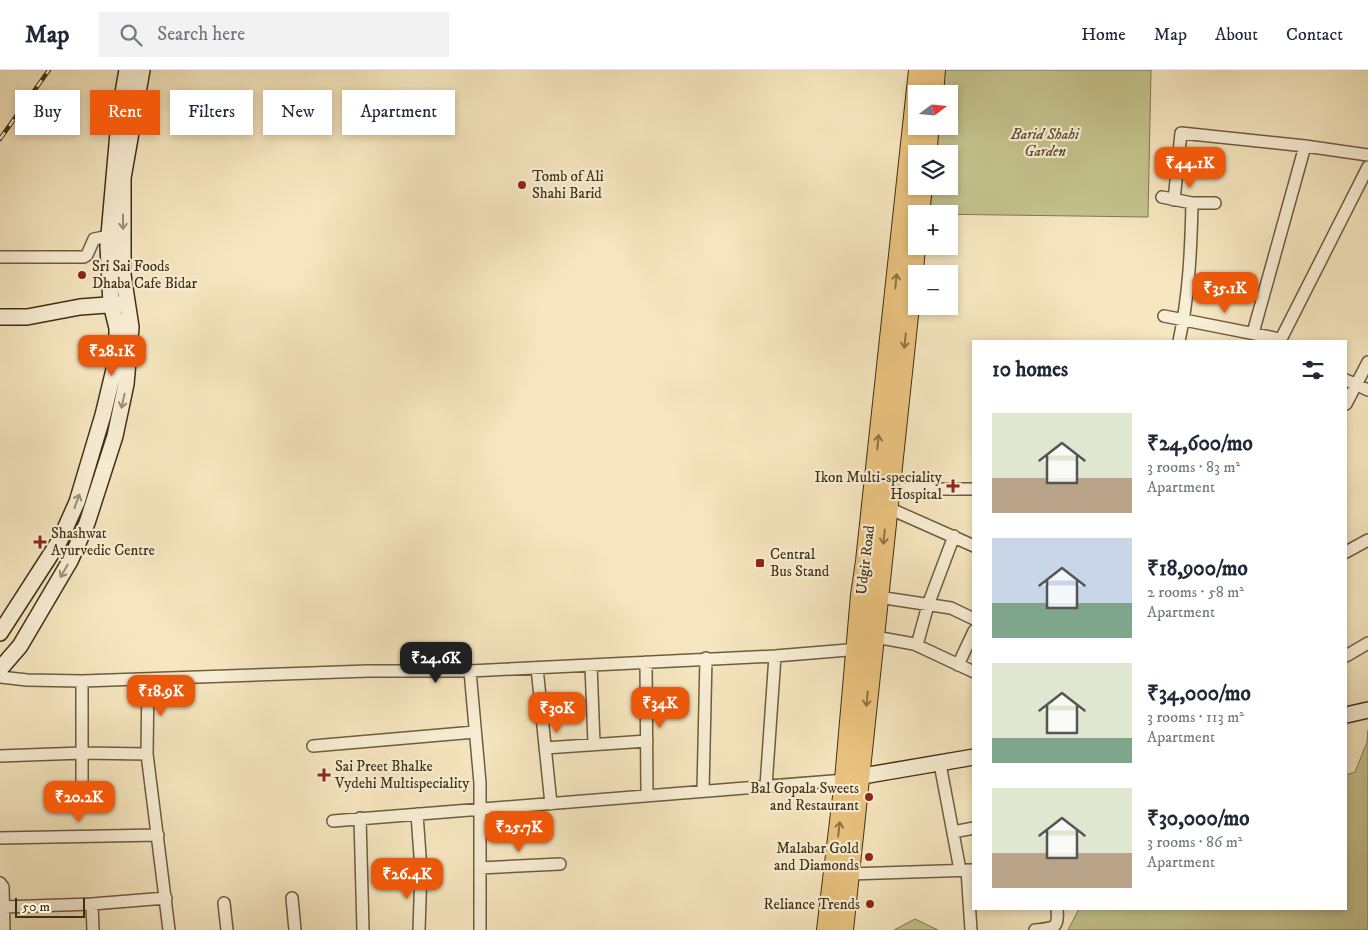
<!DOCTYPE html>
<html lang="en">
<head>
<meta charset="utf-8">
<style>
  :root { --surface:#fff; --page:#f2f2f3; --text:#1f2937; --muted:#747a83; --line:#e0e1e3; --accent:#ea580c }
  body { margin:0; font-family:"IM FELL DW Pica",serif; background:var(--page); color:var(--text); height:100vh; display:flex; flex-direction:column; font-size:19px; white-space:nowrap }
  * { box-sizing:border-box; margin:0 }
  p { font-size:16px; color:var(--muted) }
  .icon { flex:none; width:28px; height:28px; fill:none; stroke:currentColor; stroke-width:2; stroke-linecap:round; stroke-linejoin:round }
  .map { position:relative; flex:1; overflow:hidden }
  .panel { position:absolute; left:972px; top:270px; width:375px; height:570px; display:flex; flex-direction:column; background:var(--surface); border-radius:0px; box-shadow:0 2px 8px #0003 }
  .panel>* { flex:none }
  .guide { position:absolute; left:15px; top:20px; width:475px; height:45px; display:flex; gap:10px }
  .needle { width:32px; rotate:74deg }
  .fabs { position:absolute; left:908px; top:15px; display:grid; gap:10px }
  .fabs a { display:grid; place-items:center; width:50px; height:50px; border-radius:0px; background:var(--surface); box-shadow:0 2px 8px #0003; font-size:25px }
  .scale { position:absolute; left:15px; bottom:12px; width:70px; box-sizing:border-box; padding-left:5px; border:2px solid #412f15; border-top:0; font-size:14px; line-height:18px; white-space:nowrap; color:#412f15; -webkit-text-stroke:4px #f9efd6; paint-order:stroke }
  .price { position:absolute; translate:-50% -42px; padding:0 11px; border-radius:10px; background:var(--accent); color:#fff; font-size:16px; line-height:32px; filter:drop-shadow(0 1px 2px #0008) }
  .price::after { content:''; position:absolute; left:50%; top:30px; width:15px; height:11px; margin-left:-8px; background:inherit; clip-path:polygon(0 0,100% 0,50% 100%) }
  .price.current { background:#222; color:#fff }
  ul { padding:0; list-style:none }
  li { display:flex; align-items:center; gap:15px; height:125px; padding:0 20px }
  li span { display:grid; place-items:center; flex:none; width:140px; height:100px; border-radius:0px; color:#555 }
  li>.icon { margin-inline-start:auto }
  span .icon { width:60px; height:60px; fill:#fffc; stroke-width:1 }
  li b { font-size:21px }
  h2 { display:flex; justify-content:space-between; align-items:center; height:60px; padding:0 20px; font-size:21px }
  .pill { padding:0 18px; border-radius:0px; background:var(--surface); box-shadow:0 2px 8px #0003; font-size:18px; line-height:45px }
  .pill.current { background:var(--accent); color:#fff }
  header { display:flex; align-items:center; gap:30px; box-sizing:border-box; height:70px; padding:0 25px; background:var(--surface); border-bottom:1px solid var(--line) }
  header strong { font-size:24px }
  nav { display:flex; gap:28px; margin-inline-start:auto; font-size:18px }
  .search { width:350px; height:45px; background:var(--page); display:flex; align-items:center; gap:12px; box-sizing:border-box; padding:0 18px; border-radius:0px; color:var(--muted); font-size:19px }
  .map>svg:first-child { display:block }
  .green { fill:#c4c38d; stroke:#827951 }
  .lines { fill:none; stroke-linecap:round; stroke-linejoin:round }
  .street-casing { stroke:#6e5d40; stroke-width:14 }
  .secondary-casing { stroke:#412f15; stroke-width:18 }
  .highway-casing { stroke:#412f15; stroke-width:22 }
  .street { stroke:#f9efd6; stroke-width:11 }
  .secondary { stroke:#f9efd6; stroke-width:15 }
  .highway { stroke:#ebc480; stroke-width:20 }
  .rail-casing { stroke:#412f15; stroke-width:4.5 }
  .rail { stroke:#f9efd6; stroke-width:2.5; stroke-dasharray:8; stroke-linecap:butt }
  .oneway { stroke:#9d8f76 }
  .oneway2 { stroke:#8e7245 }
  .poi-dot { fill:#8f2418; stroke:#f9efd6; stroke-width:2 }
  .labels { text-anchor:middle; stroke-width:4.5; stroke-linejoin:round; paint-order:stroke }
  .park-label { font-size:15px; font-style:italic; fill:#5b4d2d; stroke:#f9efd6 }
  .poi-label { font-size:15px; fill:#412f15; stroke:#f9efd6; text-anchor:start }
  .street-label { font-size:15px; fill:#412f15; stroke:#f9efd6 }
</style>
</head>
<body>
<header>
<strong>Map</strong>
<div class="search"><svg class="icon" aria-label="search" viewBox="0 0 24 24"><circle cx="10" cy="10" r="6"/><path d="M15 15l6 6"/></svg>Search here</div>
<nav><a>Home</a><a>Map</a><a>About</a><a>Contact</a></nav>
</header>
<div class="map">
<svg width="1368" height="860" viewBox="0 0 1368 860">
  <rect width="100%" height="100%" fill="#f6e7c0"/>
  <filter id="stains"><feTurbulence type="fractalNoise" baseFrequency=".004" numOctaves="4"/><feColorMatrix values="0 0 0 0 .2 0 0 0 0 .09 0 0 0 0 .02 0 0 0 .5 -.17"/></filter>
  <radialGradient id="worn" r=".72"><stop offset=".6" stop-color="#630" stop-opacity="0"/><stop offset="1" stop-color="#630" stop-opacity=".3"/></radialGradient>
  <!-- green -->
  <path class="green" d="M 943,0 L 1151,0 L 1148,147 L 929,144 L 932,116 L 949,116 L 949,84 L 935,84 L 938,56 L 949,56 L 949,24 L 941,24 Z
    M 1368,660 L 1368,860 L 1068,860 L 1079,839 L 1346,839 L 1346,705 L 1355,702 L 1367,672 Z
    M 915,849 L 938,860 L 894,860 Z"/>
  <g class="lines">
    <defs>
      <path id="street" d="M 1162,127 L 1192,133 L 1215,133
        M 1174,130 L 1181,63 L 1305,76 L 1368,85
        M 0,187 L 84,187 L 87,185 L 94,169 L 109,166
        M 1164,246 L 1280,269
        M 1253,263 L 1305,76
        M 1179,271 C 1189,226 1191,179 1192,133
        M 1280,271 L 1368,97
        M 1346,310 L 1368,320
        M 1346,334 L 1368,292
        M 886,419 L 974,419
        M 884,436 L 974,476
        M 1346,482 L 1368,470
        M 878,527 L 951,538 L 974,549
        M 870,566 L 914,574 L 974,602
        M 917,575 L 928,535 L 954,466
        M 1346,586 L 1368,573
        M 646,592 L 647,726
        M 591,595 L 594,673
        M 958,595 L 974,561
        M 537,598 L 551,734
        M 470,601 L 480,713 L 480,860
        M 0,607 L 27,610 L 82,611 L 368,601 L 470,601 L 775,586 L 860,579
        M 82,611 L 82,723
        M 313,676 L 475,662
        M 545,678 L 647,671
        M 147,684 L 148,609
        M 0,686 L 82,683 L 147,684 L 169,860
        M 940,694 L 960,800
        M 766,716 L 775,586
        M 703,721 L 706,588
        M 417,744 L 421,800 L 419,860
        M 360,748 L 363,860
        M 333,751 L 845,710
        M 953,762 L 974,758
        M 0,768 L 158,765
        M 480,798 L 560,794
        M 967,800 L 971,860
        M 849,804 L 974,800
        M 0,813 L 3,817 L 4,860
        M 292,828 L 295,860
        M 224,833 L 227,860
        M 3,837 L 92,834
        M 93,860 L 92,834 L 166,828
        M 1035,860 C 1054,858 1059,859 1057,839"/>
      <path id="secondary" d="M 0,247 L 27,247 L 80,237 L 120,234
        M 0,563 L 60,470 L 77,432 L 103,345 L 117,287 L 117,258 L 111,234 L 108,176 L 120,40 L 127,0
        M 0,599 L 20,576 L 70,491 L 87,453 L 115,366 L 126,314 L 131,257 L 123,205 L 123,108 L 142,0
        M 1346,645 L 1368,640
        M 851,708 L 974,687"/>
      <path id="highway" d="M 933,24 L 935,0
        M 926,84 L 929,56
        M 919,144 L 922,116
        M 827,860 L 845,710 L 861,525 L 866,491 L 919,0
        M 843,860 L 916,170"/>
    </defs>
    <!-- street casing -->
    <use href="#street" class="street-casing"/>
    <!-- secondary casing -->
    <use href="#secondary" class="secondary-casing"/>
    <!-- highway casing -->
    <use href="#highway" class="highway-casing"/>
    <!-- street -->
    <use href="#street" class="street"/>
    <!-- secondary -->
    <use href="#secondary" class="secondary"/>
    <!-- highway -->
    <use href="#highway" class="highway"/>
    <defs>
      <path id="rail" d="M 0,69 L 49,0"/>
    </defs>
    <!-- rail casing -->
    <use href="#rail" class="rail-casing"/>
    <!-- rail -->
    <use href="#rail" class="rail"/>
  </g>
  <!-- one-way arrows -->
  <defs><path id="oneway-shaft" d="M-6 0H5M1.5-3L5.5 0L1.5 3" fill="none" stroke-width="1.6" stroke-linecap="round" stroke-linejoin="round" transform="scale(1.25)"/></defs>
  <g class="oneway">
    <use href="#oneway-shaft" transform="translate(123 152) rotate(90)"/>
    <use href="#oneway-shaft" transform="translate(123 331) rotate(102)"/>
    <use href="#oneway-shaft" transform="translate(77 431) rotate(-70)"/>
    <use href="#oneway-shaft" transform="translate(64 501) rotate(120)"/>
  </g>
  <g class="oneway2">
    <use href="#oneway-shaft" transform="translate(896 211) rotate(-84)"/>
    <use href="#oneway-shaft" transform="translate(905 271) rotate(96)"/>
    <use href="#oneway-shaft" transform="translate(878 372) rotate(-84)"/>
    <use href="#oneway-shaft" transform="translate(884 467) rotate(96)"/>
    <use href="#oneway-shaft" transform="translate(867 629) rotate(96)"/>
    <use href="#oneway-shaft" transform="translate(839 759) rotate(-83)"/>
  </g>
  <!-- markers -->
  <g class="poi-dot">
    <circle cx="522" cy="115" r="5"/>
    <circle cx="82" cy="205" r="5"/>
    <path d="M950.5 408.5h5v5h5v5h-5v5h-5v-5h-5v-5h5z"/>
    <path d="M37.5 464.5h5v5h5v5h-5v5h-5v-5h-5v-5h5z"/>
    <rect x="755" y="488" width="10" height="10" rx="2.5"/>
    <path d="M321.5 697.5h5v5h5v5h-5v5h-5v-5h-5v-5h5z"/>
    <circle cx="869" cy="727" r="5"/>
    <circle cx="869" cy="787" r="5"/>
    <circle cx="870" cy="834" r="5"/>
  </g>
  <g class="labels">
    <!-- park labels -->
    <g class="park-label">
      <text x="1045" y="69">Barid Shahi<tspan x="1045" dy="17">Garden</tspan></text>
    </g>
    <!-- poi labels -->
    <g class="poi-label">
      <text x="532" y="111">Tomb of Ali<tspan x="532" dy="17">Shahi Barid</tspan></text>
      <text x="92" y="201">Sri Sai Foods<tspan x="92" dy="17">Dhaba Cafe Bidar</tspan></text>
      <text x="942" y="412" text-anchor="end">Ikon Multi-speciality<tspan x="942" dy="17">Hospital</tspan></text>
      <text x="51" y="468">Shashwat<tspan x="51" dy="17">Ayurvedic Centre</tspan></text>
      <text x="770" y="489">Central<tspan x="770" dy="17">Bus Stand</tspan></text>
      <text x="335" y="701">Sai Preet Bhalke<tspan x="335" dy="17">Vydehi Multispeciality</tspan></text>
      <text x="859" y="723" text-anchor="end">Bal Gopala Sweets<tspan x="859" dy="17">and Restaurant</tspan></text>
      <text x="859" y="783" text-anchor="end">Malabar Gold<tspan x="859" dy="17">and Diamonds</tspan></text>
      <text x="860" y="839" text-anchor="end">Reliance Trends</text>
    </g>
    <!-- street labels -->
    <g class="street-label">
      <text transform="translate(865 490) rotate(-83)" y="5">Udgir Road</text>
    </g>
  </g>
  <rect width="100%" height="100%" filter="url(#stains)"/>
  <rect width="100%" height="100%" fill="url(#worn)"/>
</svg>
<div class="fabs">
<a><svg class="needle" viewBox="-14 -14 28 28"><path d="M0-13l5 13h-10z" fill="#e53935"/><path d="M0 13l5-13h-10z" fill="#747a83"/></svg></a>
<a><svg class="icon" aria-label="layers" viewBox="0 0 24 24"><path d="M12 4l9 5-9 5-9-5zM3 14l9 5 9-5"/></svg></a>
<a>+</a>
<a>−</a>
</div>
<div class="scale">50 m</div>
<b class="price" style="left:1190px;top:119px">₹44.1K</b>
<b class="price" style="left:1225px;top:244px">₹35.1K</b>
<b class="price" style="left:112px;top:307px">₹28.1K</b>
<b class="price current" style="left:436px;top:614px">₹24.6K</b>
<b class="price" style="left:161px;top:647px">₹18.9K</b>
<b class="price" style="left:660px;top:659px">₹34K</b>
<b class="price" style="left:557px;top:664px">₹30K</b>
<b class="price" style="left:79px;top:753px">₹20.2K</b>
<b class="price" style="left:519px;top:783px">₹25.7K</b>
<b class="price" style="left:407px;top:830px">₹26.4K</b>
<div class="guide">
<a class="pill">Buy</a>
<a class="pill current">Rent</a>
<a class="pill">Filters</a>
<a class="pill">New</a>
<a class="pill">Apartment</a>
</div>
<section class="panel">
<h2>10 homes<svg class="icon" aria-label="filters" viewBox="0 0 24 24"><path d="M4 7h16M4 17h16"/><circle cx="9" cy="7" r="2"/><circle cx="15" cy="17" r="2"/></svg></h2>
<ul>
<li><span style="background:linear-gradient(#dfe7d0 65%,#b9a48a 0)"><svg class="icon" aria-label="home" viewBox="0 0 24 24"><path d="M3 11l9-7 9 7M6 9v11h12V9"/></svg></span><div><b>₹24,600/mo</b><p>3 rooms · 83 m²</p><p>Apartment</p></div></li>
<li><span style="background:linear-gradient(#c9d6e8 65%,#7fa58c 0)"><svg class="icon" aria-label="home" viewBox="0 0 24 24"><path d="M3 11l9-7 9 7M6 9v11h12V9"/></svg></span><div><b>₹18,900/mo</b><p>2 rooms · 58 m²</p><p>Apartment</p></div></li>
<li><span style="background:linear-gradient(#dfe7d0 75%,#7fa58c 0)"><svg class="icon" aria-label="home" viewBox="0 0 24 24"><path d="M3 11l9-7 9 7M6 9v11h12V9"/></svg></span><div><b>₹34,000/mo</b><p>3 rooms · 113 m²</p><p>Apartment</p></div></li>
<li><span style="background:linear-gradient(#dfe7d0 65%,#b9a48a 0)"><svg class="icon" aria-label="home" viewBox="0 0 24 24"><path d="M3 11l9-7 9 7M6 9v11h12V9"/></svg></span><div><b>₹30,000/mo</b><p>3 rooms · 86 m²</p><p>Apartment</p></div></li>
</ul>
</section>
</div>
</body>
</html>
